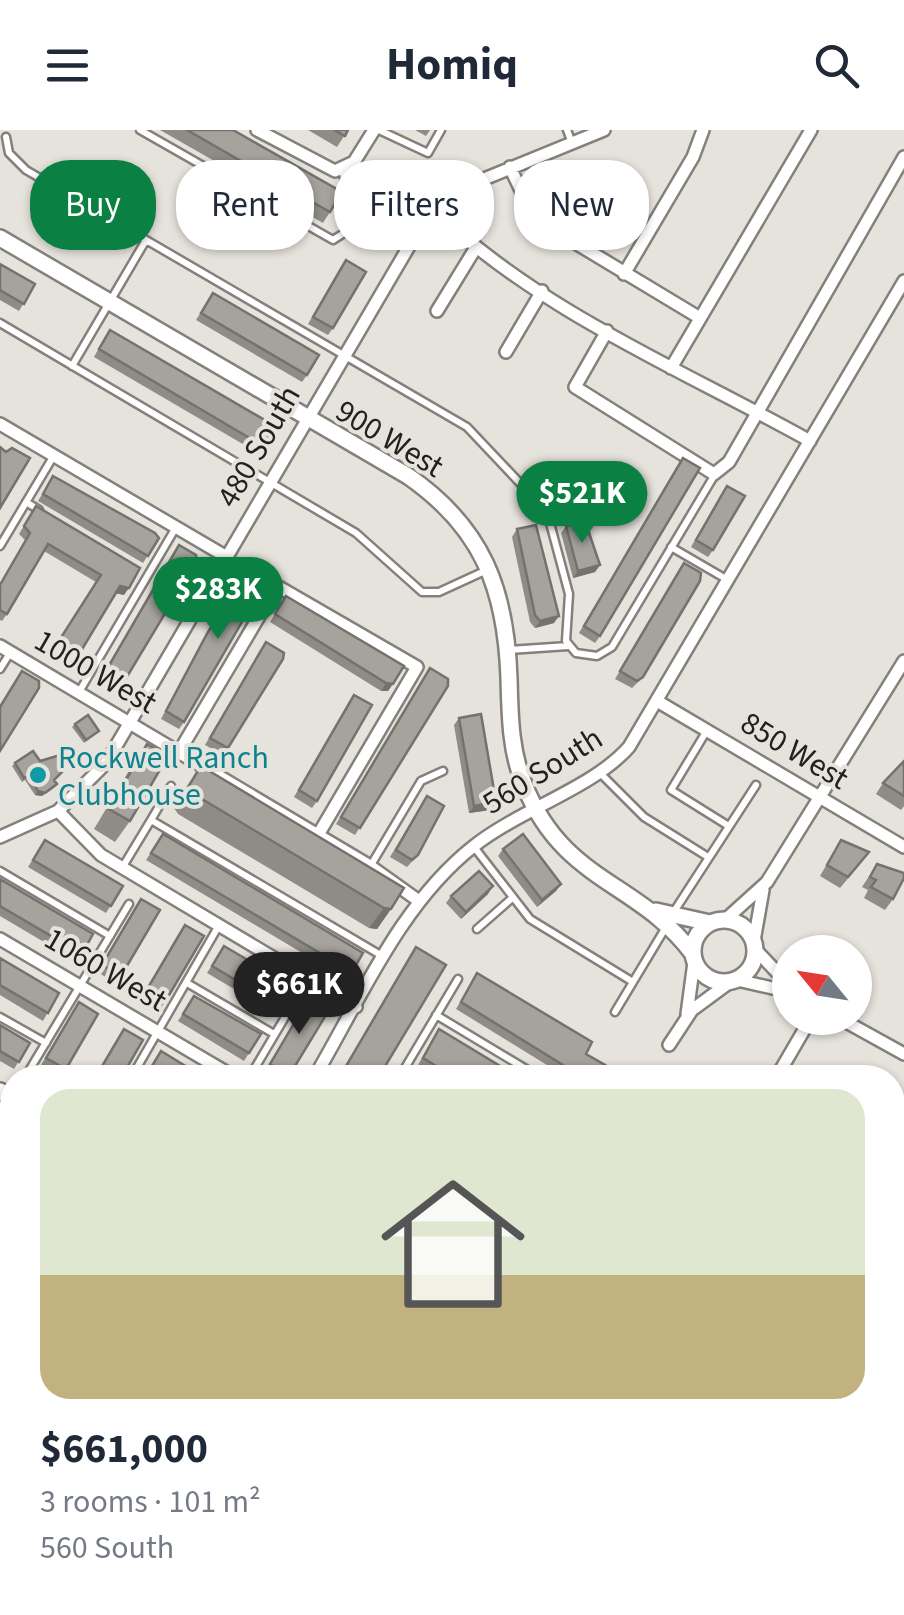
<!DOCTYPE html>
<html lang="en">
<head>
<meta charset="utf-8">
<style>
  :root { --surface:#fff; --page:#f6f6f7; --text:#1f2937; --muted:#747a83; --line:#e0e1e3; --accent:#0b8043 }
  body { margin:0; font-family:"Source Sans 3",sans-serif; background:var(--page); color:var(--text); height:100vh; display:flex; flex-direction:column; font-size:38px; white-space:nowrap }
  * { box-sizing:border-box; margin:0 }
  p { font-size:32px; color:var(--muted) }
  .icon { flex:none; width:55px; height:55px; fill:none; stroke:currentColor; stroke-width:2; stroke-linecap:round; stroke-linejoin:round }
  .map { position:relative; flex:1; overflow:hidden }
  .sheet { position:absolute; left:0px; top:935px; width:905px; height:550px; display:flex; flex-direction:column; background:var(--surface); border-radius:40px 40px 0 0; box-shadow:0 2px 8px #0004 }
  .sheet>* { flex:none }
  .hud { position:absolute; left:30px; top:30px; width:845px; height:90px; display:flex; gap:20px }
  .needle { width:65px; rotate:300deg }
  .tools { position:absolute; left:772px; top:805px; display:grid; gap:20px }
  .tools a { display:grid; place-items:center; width:100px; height:100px; border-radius:50%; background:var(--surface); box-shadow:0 2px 8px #0004; font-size:50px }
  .price { position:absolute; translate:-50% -85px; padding:0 22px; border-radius:35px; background:var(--accent); color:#fff; font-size:32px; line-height:65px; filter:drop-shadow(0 2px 5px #0008) }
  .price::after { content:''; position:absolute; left:50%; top:60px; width:30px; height:22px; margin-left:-15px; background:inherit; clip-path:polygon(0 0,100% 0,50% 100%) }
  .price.selected { background:#222; color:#fff }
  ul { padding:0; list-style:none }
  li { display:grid; align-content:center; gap:20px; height:530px; padding:0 40px }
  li+li { border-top:2px solid var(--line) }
  li span { display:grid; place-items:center; height:310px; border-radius:30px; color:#555 }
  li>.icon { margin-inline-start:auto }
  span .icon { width:180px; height:180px; fill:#fffc; stroke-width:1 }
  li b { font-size:42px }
  .pill { padding:0 35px; border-radius:40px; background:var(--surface); box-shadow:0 2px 8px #0004; font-size:35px; line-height:90px }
  .pill.selected { background:var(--accent); color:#fff }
  header { display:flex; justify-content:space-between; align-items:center; height:130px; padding:0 40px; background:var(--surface); font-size:45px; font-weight:700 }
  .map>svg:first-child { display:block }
  .green { fill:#bac7af }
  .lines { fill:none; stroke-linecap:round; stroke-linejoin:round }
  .lane-casing { stroke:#84807b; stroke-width:11 }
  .street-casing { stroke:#84807b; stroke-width:16 }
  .secondary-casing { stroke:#84807b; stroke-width:20 }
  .lane { stroke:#fff; stroke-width:6 }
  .street { stroke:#fff; stroke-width:11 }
  .secondary { stroke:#fff; stroke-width:15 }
  .wall { fill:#8f8c87 }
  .shaded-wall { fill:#74726e }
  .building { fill:#a6a39d; stroke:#74726e; stroke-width:2.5 }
  .culture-dot { fill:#0f9aa8; stroke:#e6e2dc; stroke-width:4 }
  .labels { text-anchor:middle; stroke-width:8; stroke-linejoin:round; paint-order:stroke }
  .street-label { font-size:32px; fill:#22211e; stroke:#e6e2dc }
  .culture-label { font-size:32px; fill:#0d838f; stroke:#e6e2dc; text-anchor:start }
</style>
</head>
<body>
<header><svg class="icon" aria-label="menu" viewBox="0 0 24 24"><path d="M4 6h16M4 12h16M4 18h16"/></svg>Homiq<svg class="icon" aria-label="search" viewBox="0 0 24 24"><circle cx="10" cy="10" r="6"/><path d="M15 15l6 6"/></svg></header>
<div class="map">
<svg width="904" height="1485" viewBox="0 0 904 1485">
  <rect width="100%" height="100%" fill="#e6e2dc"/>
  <!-- green -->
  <path class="green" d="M 12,1142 L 12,1414 L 0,1407 L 0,1164 Z
    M 110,1473 L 693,1473 L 686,1485 L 131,1485 Z"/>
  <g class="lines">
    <defs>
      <path id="lane" d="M 140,0 L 333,110 L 344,103 L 353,83 L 342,40
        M 379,0 L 428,23 L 441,0
        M 567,0 L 572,13
        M 6,7 L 9,23 L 26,40 L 467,297 L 536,370 L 550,393 L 569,464 L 566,511 L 576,523 L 597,526 L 612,517 L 714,346
        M 0,193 L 356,403 L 422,462 L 439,462 L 489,439
        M 72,236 L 146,110
        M 26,372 L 39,380
        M 0,416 L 53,327
        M 671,417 L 726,449
        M 509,520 L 568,516
        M 0,539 L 10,523
        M 79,562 L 175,399
        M 706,602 L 671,660 L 727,695
        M 600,643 L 644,687 L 708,727
        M 151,690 L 171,656
        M 474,717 L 530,789 L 633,852
        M 371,735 L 421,651 L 443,641
        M 122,738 L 151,690 L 384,827
        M 0,741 L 110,806
        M 673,783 L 756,655
        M 477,799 L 511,769
        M 187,853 L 274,904
        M 615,882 L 666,797
        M 436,885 L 541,948
        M 0,887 L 46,913
        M 30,939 L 129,774
        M 131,948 L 218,797
        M 249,948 L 307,850
        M 399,948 L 458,849
        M 0,1047 L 9,1053"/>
      <path id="street" d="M 257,0 L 335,41 L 354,32 L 374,0
        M 510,37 L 534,88 L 700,188
        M 435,81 C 541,182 683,240 810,311
        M 624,144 L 693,27 L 703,0
        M 437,181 L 475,119
        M 607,201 L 575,257 L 714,344 L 729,332 L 904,27
        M 506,222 L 542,161
        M 671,238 L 811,0
        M 0,294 L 225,426
        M 0,516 L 370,736 L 419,771
        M 657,571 L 904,717
        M 179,622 L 277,456 L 417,537 L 318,705
        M 58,681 L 101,725 L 356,877
        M 0,707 L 58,681 L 106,633 L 418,101 L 462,58 L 604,0
        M 725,790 L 767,752 L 904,531
        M 0,809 L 236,948
        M 754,811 L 763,760
        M 755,819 L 790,856
        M 737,850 L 790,862
        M 687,884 L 694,832
        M 839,888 L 904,924
        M 669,915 L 692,880 L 730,852
        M 314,948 C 361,868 401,773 474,716 C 521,679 593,658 629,617 L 904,151
        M 776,948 L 811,888
        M 892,1033 L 904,1040
        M 0,1138 L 12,1116"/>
      <path id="secondary" d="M 0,108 L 408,346 C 483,398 506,460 509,548 C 510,584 510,620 524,654 C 563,753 639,751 693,824
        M 656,781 L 710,793
        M693 821a31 31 0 1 1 62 0a31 31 0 1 1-62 0Z
        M 0,961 L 12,967"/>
    </defs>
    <!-- lane casing -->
    <use href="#lane" class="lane-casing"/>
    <!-- street casing -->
    <use href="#street" class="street-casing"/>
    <!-- secondary casing -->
    <use href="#secondary" class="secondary-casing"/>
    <!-- lane -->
    <use href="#lane" class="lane"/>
    <!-- street -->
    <use href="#street" class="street"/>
    <!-- secondary -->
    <use href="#secondary" class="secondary"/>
  </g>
  <!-- wall -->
  <path class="wall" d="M 160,0 L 233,0 L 330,82 L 323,93 Z
    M 308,0 L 348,0 L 337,17 Z
    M 415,0 L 430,0 L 426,6 Z
    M 0,134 L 35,154 L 19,181 L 0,170 Z
    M 341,137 L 333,198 L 328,205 L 308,194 Z
    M 213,163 L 307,245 L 302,252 L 196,190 Z
    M 105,207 L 275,296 L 258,323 L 94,227 Z
    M 678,335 L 600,506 L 595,513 L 579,503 Z
    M 53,346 L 159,408 L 143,433 L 38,371 Z
    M 722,363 L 713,420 L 708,427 L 691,417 Z
    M 36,376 L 124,465 L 115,463 L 73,533 L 55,523 L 55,516 L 96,452 L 44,421 L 7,484 L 2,491 L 0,490 L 0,453 L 25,410 L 19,404 Z
    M 566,396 L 600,435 L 595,442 L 573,448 L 561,403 Z
    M 517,399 L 554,493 L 535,498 L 530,492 L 512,407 Z
    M 174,422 L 122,555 L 117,562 L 99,551 Z
    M 253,432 L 184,592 L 179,599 L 161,589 L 203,509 Z
    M 679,440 L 643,547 L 632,558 L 615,549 Z
    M 286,466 L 404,536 L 388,561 L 381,561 L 270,492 Z
    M 261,520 L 283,529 L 223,625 L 205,615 Z
    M 425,546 L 448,556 L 355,705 L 336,694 Z
    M 354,565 L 317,671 L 312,678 L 294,667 Z
    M 459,588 L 491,680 L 469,683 L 454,595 Z
    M 75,594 L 99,601 L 84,613 L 72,597 Z
    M 147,614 L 130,691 L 115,712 L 94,699 L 133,634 Z
    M 40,631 L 66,638 L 54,651 L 57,654 L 54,658 L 42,666 L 35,665 L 25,650 L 22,652 L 12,636 L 15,633 Z
    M 904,631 L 904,676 L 901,680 L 876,664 L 883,653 Z
    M 201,636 L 391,779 L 377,799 L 369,798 L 178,684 L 174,678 Z
    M 422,673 L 418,725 L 407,737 L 390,727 Z
    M 163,704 L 363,823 L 346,849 L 146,730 Z
    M 45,710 L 123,756 L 106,783 L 28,737 Z
    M 841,710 L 861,733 L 840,758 L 820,746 Z
    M 503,719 L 561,754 L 556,761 L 537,777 L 498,726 Z
    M 877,734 L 893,769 L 885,780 L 864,768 L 868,760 L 862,757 Z
    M 0,749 L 93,804 L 76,831 L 0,786 Z
    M 488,764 L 461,789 L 446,773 L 451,766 Z
    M 136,776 L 121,846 L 116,853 L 97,842 Z
    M 180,802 L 165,872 L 160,879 L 141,868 Z
    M 224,816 L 290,855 L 273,882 L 207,843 Z
    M 0,828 L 59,863 L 43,891 L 0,865 Z
    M 477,843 L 586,924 L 600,942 L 609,948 L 568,948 L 456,879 Z
    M 194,866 L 261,904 L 244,931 L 178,891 Z
    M 304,876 L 329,880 L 288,948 L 275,948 L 265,942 Z
    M 74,879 L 66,939 L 61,947 L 41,935 Z
    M 0,895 L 30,913 L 14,939 L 0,931 Z
    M 434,907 L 520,948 L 439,948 L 418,935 Z
    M 161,921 L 205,948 L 145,948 Z"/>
  <!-- shaded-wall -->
  <path class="shaded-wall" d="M 600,435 L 595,442 L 573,448 L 578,441 Z
    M 120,456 L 129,458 L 124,465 L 115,463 Z
    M 559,486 L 554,493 L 535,498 L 540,491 Z
    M 386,553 L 393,554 L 388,561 L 381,561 Z
    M 57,654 L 42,666 L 35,665 L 38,661 Z
    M 496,672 L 491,680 L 469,683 L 474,676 Z
    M 561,754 L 556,761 L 537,777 L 542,770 Z
    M 493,756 L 488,764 L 461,789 L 466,782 Z
    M 384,778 L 391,779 L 377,799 L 369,798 Z
    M 347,840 L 352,842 L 346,849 L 342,848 Z"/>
  <!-- building -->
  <path class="building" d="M 187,0 L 233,0 L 342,62 L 330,82 Z
    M 334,0 L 348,0 L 345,6 Z
    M 346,130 L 366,142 L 333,198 L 313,187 Z
    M 0,134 L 35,154 L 24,174 L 0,160 Z
    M 213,163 L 319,225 L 307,245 L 201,183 Z
    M 110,200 L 275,296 L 263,316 L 99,219 Z
    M 0,317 L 6,322 L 12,318 L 30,328 L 0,378 Z
    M 683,328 L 700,338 L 600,506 L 584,496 Z
    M 53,346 L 155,403 L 159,408 L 148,426 L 43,364 Z
    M 727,356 L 745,366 L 713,420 L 696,410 Z
    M 36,376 L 140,438 L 129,458 L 120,456 L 78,526 L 60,515 L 60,509 L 101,445 L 48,414 L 7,484 L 0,480 L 0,455 L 30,403 L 24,396 Z
    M 585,391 L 600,435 L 578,441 L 566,396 Z
    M 536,395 L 559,486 L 540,491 L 535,485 L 517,399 Z
    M 179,415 L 196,425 L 196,432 L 122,555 L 104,544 Z
    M 253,432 L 271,442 L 184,592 L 166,581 L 208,502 Z
    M 684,433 L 701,443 L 700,451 L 643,547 L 637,551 L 620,541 Z
    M 286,466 L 404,536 L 393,554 L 386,553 L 275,484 Z
    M 266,512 L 284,523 L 283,529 L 228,618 L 210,608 Z
    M 430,538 L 448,549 L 448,556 L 360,698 L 341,687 Z
    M 22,541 L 39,551 L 39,558 L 0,621 L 0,577 Z
    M 354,565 L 372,575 L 317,671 L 299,660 Z
    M 481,584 L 496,672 L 474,676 L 459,588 Z
    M 88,585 L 99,601 L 86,610 L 75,594 Z
    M 147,614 L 168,626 L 130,691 L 109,679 Z
    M 33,621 L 40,631 L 57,626 L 66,638 L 54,650 L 57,654 L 45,663 L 38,661 L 28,646 L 24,648 L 15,633 Z
    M 904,631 L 904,666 L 883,653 Z
    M 201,636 L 404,758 L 391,779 L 384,778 L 192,663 L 188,657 Z
    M 427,666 L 444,676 L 418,725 L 412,730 L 396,720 Z
    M 163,704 L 363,823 L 352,842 L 151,723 Z
    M 523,704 L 561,754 L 542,770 L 503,719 Z
    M 45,710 L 123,756 L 111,776 L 33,730 Z
    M 841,710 L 869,722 L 848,747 L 827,735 Z
    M 877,734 L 904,743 L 904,748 L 893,769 L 871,757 L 876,750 L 870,747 Z
    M 479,741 L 493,756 L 466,782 L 451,766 Z
    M 0,749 L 93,804 L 82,824 L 0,776 Z
    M 141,769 L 160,780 L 121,846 L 102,835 Z
    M 185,795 L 204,806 L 165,872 L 146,861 Z
    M 224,816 L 290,855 L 278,875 L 212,836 Z
    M 416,817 L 446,835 L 378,948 L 339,948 Z
    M 0,828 L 59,863 L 48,883 L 0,855 Z
    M 477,843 L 592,912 L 586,924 L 605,935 L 600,942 L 609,948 L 584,948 L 461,872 Z
    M 194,866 L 261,904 L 249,923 L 183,884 Z
    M 309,868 L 329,880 L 289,946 L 270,934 Z
    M 79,872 L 98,884 L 66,939 L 46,928 Z
    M 0,895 L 30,913 L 19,932 L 0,921 Z
    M 124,899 L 143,910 L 121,948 L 95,948 Z
    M 439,899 L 520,948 L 456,948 L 423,928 Z
    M 161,921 L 205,948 L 161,948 L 149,941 Z"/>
  <!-- markers -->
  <circle class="culture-dot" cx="38" cy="645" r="10"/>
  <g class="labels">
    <!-- street labels -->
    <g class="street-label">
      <text transform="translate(390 308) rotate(31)" y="11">900 West</text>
      <text transform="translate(258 316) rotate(-60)" y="11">480 South</text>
      <text transform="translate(96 541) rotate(30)" y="11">1000 West</text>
      <text transform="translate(795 620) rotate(31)" y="11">850 West</text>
      <text transform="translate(542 640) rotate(-32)" y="11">560 South</text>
      <text transform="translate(106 839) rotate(30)" y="11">1060 West</text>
    </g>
    <!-- culture labels -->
    <g class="culture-label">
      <text x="58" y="638">Rockwell Ranch<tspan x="58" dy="37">Clubhouse</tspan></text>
    </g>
  </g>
</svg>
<div class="tools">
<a><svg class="needle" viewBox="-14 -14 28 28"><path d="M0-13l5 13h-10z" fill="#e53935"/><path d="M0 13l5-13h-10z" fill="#747a83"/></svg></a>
</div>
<b class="price" style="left:582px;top:416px">$521K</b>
<b class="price" style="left:218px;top:512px">$283K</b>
<b class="price selected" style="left:299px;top:907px">$661K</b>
<div class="hud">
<a class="pill selected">Buy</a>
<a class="pill">Rent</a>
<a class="pill">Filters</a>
<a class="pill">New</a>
</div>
<section class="sheet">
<ul>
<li><span style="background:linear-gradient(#dfe7d0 60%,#c2b280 0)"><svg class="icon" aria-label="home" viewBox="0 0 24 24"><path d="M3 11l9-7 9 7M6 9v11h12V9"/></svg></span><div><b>$661,000</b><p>3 rooms · 101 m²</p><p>560 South</p></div></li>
</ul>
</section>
</div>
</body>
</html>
